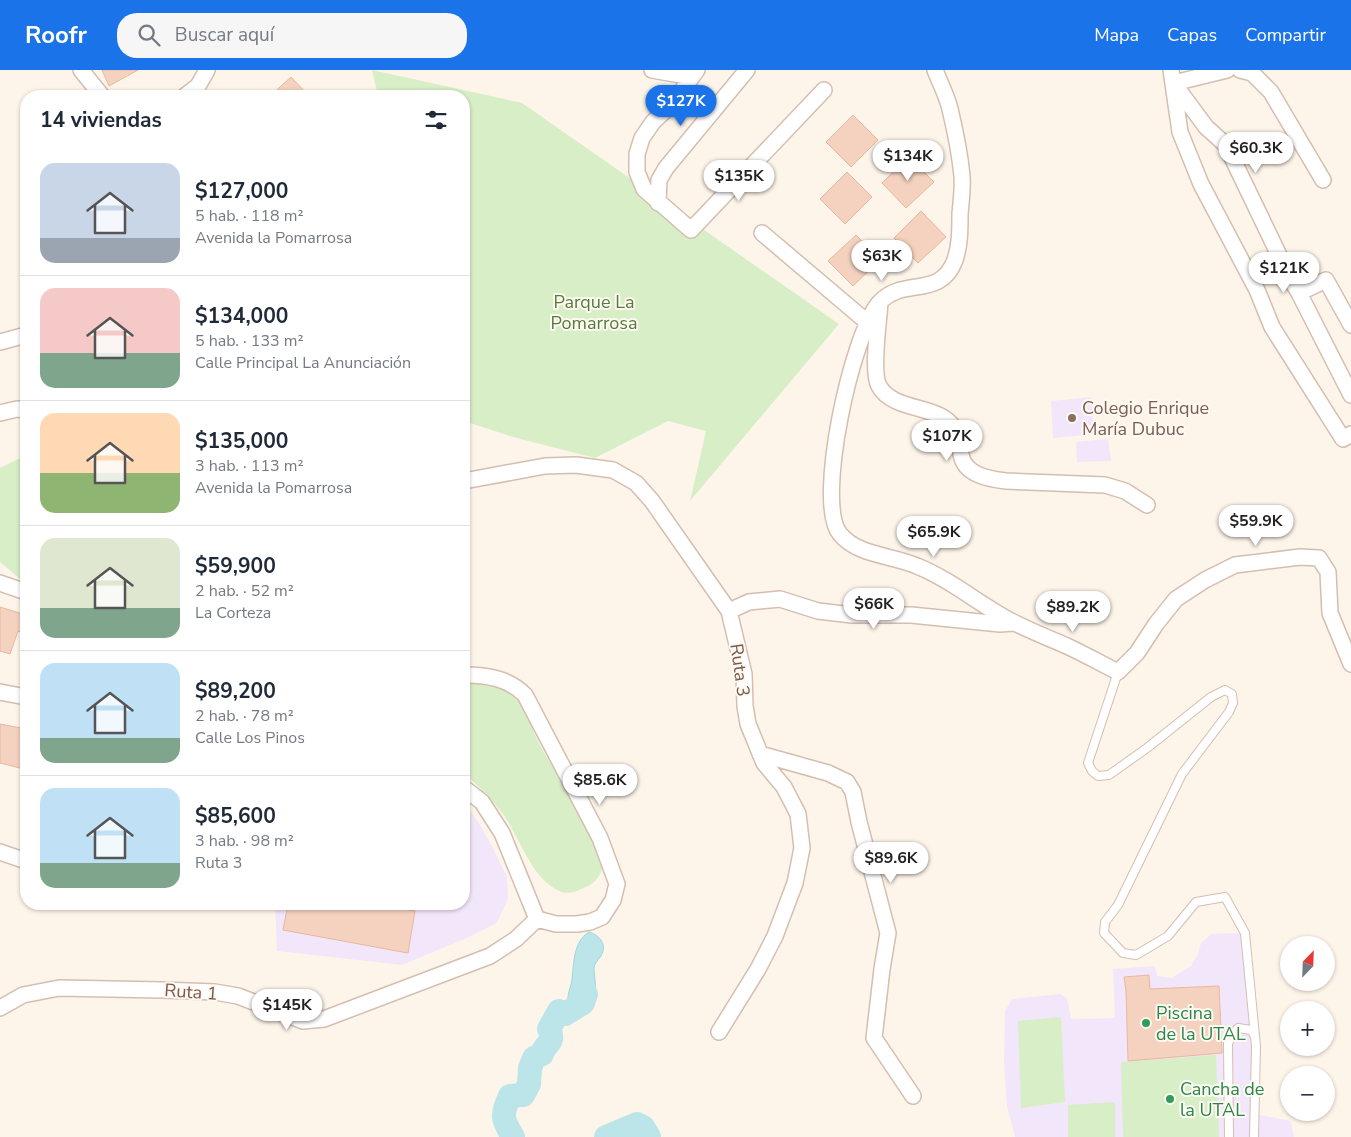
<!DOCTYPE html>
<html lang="es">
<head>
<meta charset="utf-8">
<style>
  :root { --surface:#fff; --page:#f6f6f7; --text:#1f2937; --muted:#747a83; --line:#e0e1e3; --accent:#1a73e8 }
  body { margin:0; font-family:"Nunito Sans",sans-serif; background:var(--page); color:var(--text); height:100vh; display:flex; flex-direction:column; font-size:19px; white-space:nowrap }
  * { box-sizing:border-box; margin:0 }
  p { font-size:16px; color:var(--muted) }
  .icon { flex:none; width:28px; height:28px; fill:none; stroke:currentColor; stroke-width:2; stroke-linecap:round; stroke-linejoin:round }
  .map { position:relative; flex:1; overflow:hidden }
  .drawer { position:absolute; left:20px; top:20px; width:450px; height:820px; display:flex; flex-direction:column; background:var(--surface); border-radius:20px; box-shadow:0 1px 4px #0004 }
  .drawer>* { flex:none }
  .needle { width:32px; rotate:23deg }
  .tools { position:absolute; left:1280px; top:866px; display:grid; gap:10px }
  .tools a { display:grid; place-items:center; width:55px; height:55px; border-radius:50%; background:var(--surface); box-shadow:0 1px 4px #0004; font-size:25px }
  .price { position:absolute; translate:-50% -42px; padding:0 11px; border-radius:18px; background:#fff; color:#222; font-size:16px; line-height:32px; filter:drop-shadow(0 1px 2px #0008) }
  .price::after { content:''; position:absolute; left:50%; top:30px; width:15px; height:11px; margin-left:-8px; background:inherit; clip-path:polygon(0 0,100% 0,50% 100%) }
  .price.selected { background:var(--accent); color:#fff }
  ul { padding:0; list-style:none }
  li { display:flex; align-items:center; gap:15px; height:125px; padding:0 20px }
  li+li { border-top:1px solid var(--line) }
  li span { display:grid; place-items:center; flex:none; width:140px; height:100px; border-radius:15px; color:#555 }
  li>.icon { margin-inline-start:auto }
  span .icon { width:60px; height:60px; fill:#fffc; stroke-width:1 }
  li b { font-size:21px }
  h2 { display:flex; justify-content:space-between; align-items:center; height:60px; padding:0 20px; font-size:21px }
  header { display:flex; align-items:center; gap:30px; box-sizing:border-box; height:70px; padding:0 25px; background:var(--accent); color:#fff }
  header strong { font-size:24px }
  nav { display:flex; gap:28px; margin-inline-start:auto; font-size:18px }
  .search { width:350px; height:45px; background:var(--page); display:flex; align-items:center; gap:12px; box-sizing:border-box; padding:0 18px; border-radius:20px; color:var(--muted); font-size:19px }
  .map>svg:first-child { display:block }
  .education { fill:#f2e6fb }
  .green { fill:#d8eec6 }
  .water { fill:#bce5ea; stroke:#a1d6dc }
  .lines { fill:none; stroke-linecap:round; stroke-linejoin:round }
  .river { stroke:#bce5ea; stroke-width:24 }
  .building { fill:#f5d2bf; stroke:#e9b79e }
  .service-casing { stroke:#d4beb0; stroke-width:10 }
  .minor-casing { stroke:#d4beb0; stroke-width:18 }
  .service { stroke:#fff; stroke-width:8 }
  .minor { stroke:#fff; stroke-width:15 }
  .education-dot { fill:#8d6e63; stroke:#fff9f1; stroke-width:2 }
  .leisure-dot { fill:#2e9e5b; stroke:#fff9f1; stroke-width:2 }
  .labels { text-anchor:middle; stroke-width:4; stroke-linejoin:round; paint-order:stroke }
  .park-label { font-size:18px; fill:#537c3e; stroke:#fff9f1 }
  .education-label { font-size:18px; fill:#785e54; stroke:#fff9f1; text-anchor:start }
  .street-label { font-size:18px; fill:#7b594a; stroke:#fff9f1 }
  .leisure-label { font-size:18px; fill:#27864d; stroke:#fff9f1; text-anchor:start }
</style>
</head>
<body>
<header>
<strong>Roofr</strong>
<div class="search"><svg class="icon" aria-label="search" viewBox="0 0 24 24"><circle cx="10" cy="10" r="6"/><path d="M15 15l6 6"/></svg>Buscar aquí</div>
<nav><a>Mapa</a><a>Capas</a><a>Compartir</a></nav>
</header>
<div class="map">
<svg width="1351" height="1067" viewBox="0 0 1351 1067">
  <rect width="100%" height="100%" fill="#fef5ea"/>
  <!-- education -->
  <path class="education" d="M 1091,327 L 1094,364 L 1053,368 L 1051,331 Z
    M 1108,369 L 1111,391 L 1077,392 L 1076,372 Z
    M 464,733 L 477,750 L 492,776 L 507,807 L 508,828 L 497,853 L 464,869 L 402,895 L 277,881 L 275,834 L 464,834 Z
    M 1245,863 L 1253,944 L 1255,1044 L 1291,1051 L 1294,1067 L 1015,1067 L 1007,1036 L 1004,993 L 1005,941 L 1012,929 L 1060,924 L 1067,928 L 1071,949 L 1115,948 L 1113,899 L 1155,896 L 1157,906 L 1171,908 L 1191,896 L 1198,884 L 1201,873 L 1211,864 Z"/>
  <!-- green -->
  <path class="green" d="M 372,0 L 522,33 L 839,254 L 690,431 L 706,361 L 668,351 L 595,388 L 513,367 L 464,351 L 464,26 L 378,26 Z
    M 26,385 L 26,514 L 0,492 L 0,398 Z
    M 464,611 C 483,613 502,612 517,626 C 527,636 530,654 536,667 C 543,683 554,697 563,712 C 574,730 583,748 591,766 C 595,774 601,782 602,790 C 605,801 596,813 586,817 C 576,821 568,826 557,820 C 531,806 521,771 505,747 C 494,731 478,716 464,703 Z
    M 1061,947 L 1065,1032 L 1021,1038 L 1018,951 Z
    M 1216,985 L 1219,1067 L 1123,1067 L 1121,992 Z
    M 1115,1032 L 1115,1067 L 1068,1067 L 1068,1035 Z"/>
  <!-- water -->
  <path class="water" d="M 589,862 C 599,865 608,874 601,886 C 598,891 594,893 594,899 C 595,911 597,920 594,932 L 584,940 L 565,944 L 559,941 L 568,932 C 567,923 571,918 572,909 C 574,893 573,872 589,862 Z
    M 504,1039 L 508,1040 L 510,1045 L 509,1052 L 517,1062 L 517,1067 L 508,1067 L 506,1064 L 496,1058 L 497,1045 L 499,1040 Z"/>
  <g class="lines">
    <!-- river -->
    <path class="river" d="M 513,1067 C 502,1049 501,1045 510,1026 L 523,1025 L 529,1014 L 530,998 L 534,988 L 542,984 C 545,972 556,974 549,959 L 559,941 L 565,944 L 583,933 L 586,924
      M 606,1067 L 637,1054 L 643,1057 L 649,1067"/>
  </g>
  <!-- building -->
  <path class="building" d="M 102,0 L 138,0 L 109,16 Z
    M 291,7 L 309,26 L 270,26 Z
    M 853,45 L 878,70 L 851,97 L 826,72 Z
    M 909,87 L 934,112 L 906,138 L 882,113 Z
    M 847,102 L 872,127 L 845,154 L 820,129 Z
    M 921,141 L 946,167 L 918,193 L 894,168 Z
    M 856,165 L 880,190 L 853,216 L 828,191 Z
    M 0,537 L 26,545 L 26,564 L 18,561 L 10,584 L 0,581 Z
    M 0,654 L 26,659 L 26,687 L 24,699 L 0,693 Z
    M 288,834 L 375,834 L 415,841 L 408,883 L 283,860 Z
    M 1149,905 L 1150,919 L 1219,916 L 1222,983 L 1128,991 L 1126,921 L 1124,907 Z"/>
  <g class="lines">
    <defs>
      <path id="service" d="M 1118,602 L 1088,693 L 1092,701 L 1098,706 L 1109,705 L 1147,678 L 1211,627 L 1225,620 L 1232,624 L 1233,633 L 1229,642 L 1182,704 L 1118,835 L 1105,852 L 1104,863 L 1123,883 L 1136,885 L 1168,866 L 1196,832 L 1225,827 L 1245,863 L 1256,976 L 1254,1067
        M 1229,1067 L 1228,973 L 1238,958 L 1251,960 L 1255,966"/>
      <path id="minor" d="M 81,0 L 102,26
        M 652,0 L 692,7
        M 697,0 L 672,34 L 653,52 L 642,68 L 637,84 L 637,102 L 644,119 L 691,160 L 824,20
        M 935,0 C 940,13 947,26 950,39 C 955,60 960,85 962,106 C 963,118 961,132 960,144 C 960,160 960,175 955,190 C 940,230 903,206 879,233 C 853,262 814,433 840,464 C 858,486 892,485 917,496 C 952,510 981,536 1015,553 C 1033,562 1051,569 1069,577 C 1086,585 1102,594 1118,602 L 1137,583 L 1156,554 L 1176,529 L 1205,510 L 1235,495 L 1300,487 L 1319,488 L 1328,502 L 1330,543 L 1351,594
        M 1171,0 L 1180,62 L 1201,114 L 1257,220 L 1272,257 L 1343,369 L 1351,364
        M 1240,0 L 1252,3 L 1271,22 L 1323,110
        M 1174,13 L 1227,0
        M 1175,15 L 1206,57 L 1226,75 L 1290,208 L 1299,223
        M 185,26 L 198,16 L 207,0
        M 658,133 L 659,110 L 666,98 L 747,0
        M 762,163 L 867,252
        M 880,232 C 879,251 871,302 879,316 C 891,338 926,336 944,348 C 958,357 958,369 961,384 C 964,405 989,409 1006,411 L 1105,415 L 1125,421 L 1147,435
        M 1351,255 L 1326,210 L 1299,223 L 1351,325
        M 0,272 L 26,265
        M 0,343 L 17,339 L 26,340
        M 464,411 L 545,396 L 576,395 L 613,400 L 636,413 L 652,431 L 729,541 L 744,604 L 745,636 L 748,654 L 764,693 L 784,717 L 798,744 L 802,778 L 795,813 L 775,866 L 758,899 L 719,962
        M 0,513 L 26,522
        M 729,541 L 749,532 L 780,529 L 818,541 L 852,545 L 911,545 L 1000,554 L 1014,553
        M 464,605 C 487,605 508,608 525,625 L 600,768 L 617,814 L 613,830 L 602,847 L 590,852 L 577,854 L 556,854 L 537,849
        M 0,622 L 26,627
        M 760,684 L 828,703 L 847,712 L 853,722 L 859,752 L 888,863 L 882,899 L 874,968 L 913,1026
        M 464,718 L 482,732 L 502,763 L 537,849
        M 0,782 L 26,791
        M 0,938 L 23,925 L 59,918 L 162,920 L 215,922 L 238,926 L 303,951 L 324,949 L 490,886 L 516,869 L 537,849"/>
    </defs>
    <!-- service casing -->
    <use href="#service" class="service-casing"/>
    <!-- minor casing -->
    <use href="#minor" class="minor-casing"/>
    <!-- service -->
    <use href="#service" class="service"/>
    <!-- minor -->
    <use href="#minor" class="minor"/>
  </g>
  <!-- markers -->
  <circle class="education-dot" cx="1072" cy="348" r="5"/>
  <g class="leisure-dot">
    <circle cx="1146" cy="953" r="5"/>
    <circle cx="1170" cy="1029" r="5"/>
  </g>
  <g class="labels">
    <!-- park labels -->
    <g class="park-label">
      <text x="594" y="238">Parque La<tspan x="594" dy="21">Pomarrosa</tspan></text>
    </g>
    <!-- education labels -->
    <g class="education-label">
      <text x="1082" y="344">Colegio Enrique<tspan x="1082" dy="21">María Dubuc</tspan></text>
    </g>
    <!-- street labels -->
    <g class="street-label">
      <text transform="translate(740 600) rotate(82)" y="6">Ruta 3</text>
      <text transform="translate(191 922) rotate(4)" y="6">Ruta 1</text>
    </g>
    <!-- leisure labels -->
    <g class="leisure-label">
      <text x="1156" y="949">Piscina<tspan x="1156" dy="21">de la UTAL</tspan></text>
      <text x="1180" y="1025">Cancha de<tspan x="1180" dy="21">la UTAL</tspan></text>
    </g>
  </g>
</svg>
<div class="tools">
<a><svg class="needle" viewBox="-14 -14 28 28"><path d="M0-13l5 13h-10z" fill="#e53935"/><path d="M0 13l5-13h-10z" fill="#747a83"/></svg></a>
<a>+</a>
<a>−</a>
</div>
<b class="price selected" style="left:681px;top:57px">$127K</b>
<b class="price" style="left:1256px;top:104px">$60.3K</b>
<b class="price" style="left:908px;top:112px">$134K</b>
<b class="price" style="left:739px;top:132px">$135K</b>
<b class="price" style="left:882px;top:212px">$63K</b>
<b class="price" style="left:1284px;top:224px">$121K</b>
<b class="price" style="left:947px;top:392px">$107K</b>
<b class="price" style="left:1256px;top:477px">$59.9K</b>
<b class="price" style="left:934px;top:488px">$65.9K</b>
<b class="price" style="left:874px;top:560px">$66K</b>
<b class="price" style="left:1073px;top:563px">$89.2K</b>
<b class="price" style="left:600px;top:736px">$85.6K</b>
<b class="price" style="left:891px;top:814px">$89.6K</b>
<b class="price" style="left:287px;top:961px">$145K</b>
<section class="drawer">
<h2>14 viviendas<svg class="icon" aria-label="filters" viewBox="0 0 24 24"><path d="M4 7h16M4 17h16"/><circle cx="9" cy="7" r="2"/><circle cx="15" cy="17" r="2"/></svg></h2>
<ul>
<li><span style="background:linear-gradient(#c9d6e8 75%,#9aa5b1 0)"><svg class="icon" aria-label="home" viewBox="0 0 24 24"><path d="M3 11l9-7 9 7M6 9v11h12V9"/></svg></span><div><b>$127,000</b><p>5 hab. · 118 m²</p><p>Avenida la Pomarrosa</p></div></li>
<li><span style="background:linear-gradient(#f6c9c9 65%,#7fa58c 0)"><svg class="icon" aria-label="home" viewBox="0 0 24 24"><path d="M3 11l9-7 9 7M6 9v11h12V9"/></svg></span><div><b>$134,000</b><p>5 hab. · 133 m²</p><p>Calle Principal La Anunciación</p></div></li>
<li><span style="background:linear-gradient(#ffd9b3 60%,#8fb573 0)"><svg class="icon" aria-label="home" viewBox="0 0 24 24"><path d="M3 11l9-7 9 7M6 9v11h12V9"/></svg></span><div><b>$135,000</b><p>3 hab. · 113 m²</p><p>Avenida la Pomarrosa</p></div></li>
<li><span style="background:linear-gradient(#dfe7d0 70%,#7fa58c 0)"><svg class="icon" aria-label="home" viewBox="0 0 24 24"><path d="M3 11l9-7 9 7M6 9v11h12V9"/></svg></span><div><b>$59,900</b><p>2 hab. · 52 m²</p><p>La Corteza</p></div></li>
<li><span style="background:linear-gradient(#bfe0f5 75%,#7fa58c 0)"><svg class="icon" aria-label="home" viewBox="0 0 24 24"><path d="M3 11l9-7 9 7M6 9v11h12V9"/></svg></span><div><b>$89,200</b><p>2 hab. · 78 m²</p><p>Calle Los Pinos</p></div></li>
<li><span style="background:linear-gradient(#bfe0f5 75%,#7fa58c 0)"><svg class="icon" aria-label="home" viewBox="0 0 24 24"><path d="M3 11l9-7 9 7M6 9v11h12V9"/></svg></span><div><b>$85,600</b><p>3 hab. · 98 m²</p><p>Ruta 3</p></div></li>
</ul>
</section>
</div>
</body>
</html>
